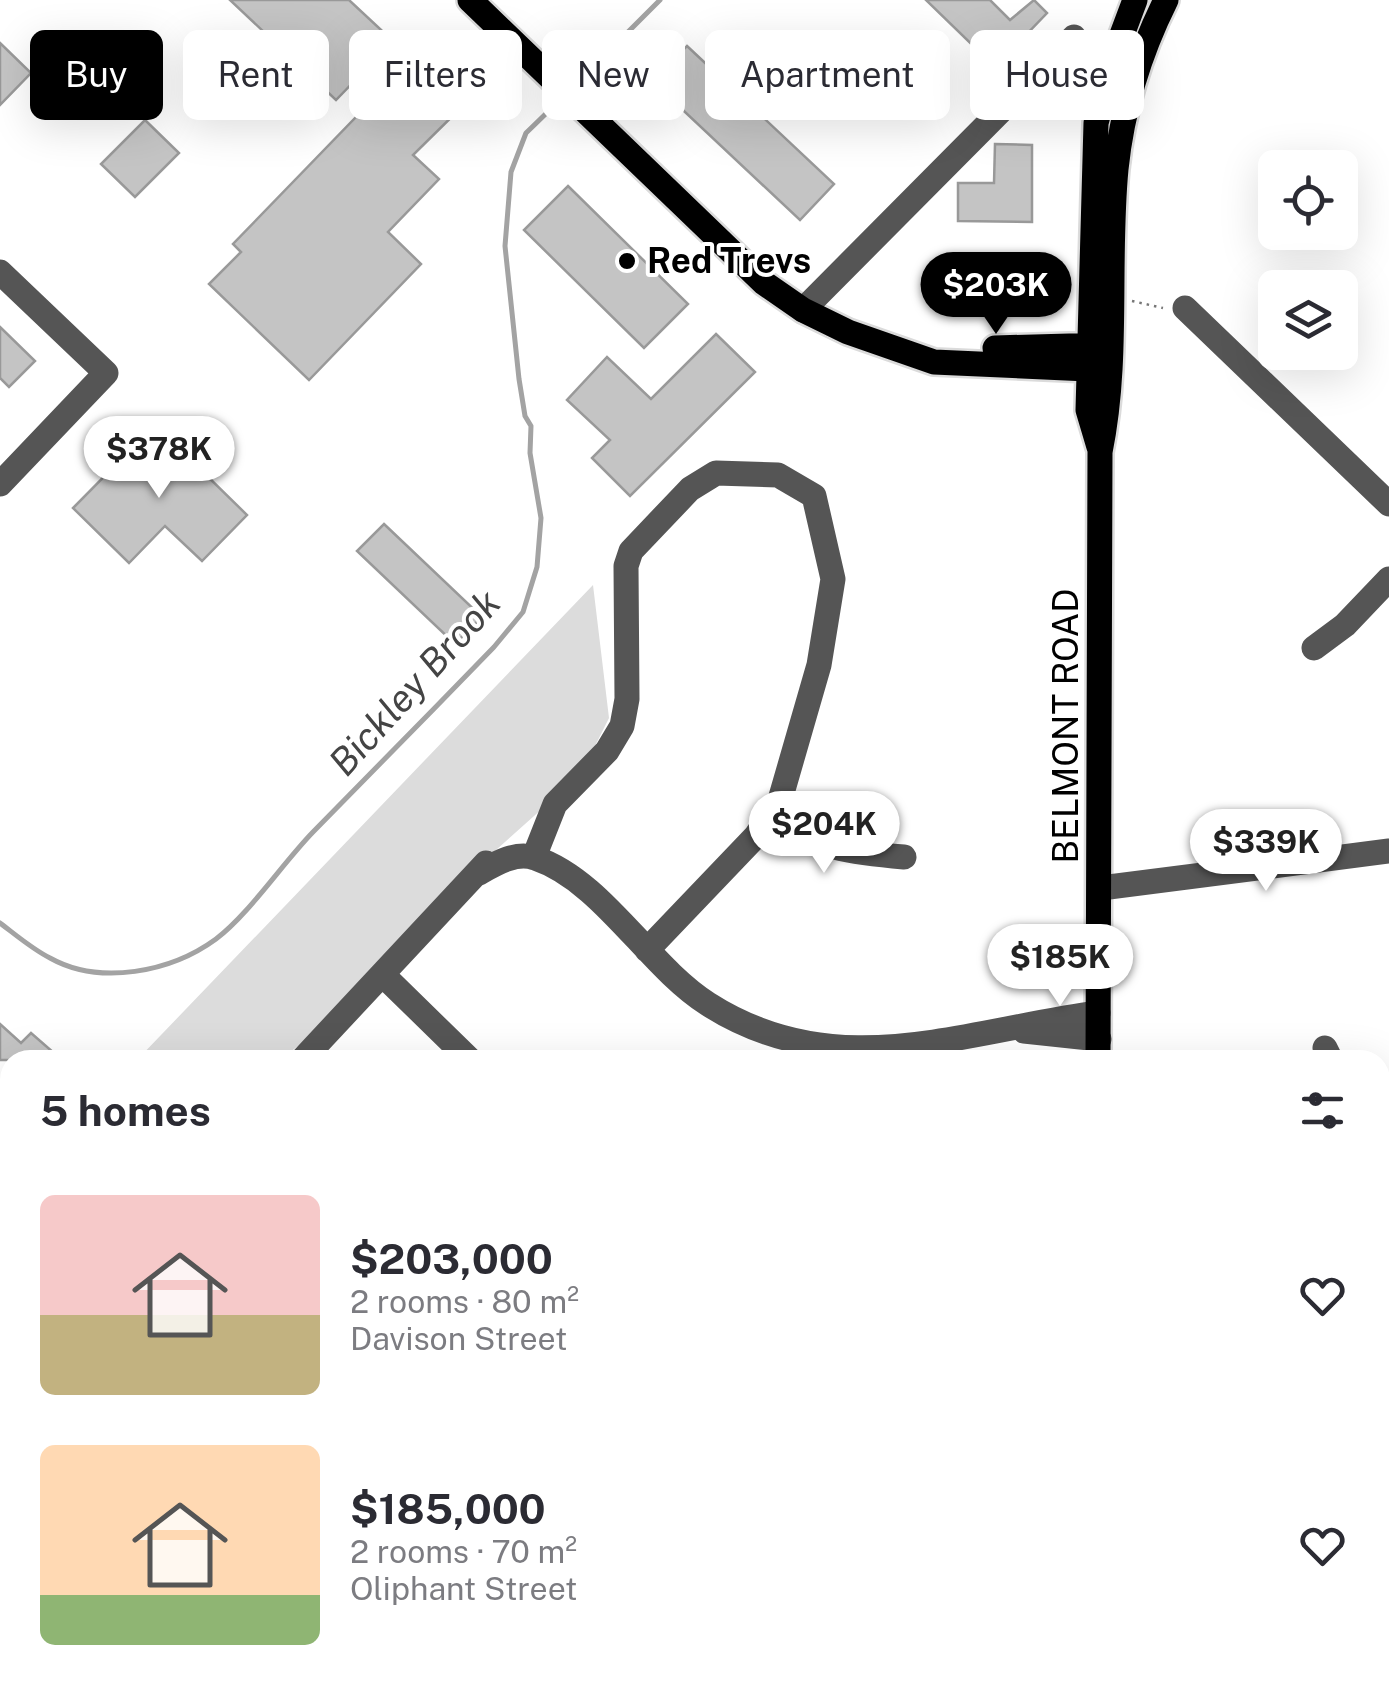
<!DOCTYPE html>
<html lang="en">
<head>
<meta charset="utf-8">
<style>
  :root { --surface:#fff; --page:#f2f2f3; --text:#2b2b33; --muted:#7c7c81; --accent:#000 }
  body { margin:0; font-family:"Public Sans",sans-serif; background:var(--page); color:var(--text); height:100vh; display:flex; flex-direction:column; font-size:38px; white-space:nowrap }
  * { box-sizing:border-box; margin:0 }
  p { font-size:32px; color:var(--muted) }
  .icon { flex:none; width:55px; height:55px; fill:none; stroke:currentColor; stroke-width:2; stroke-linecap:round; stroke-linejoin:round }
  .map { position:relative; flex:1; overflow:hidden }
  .drawer { position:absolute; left:0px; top:1050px; width:1390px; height:642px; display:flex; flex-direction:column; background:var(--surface); border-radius:30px 30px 0 0; box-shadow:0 10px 40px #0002 }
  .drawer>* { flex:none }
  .top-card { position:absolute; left:30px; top:30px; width:1330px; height:90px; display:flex; gap:20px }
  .buttons { position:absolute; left:1258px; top:150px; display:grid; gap:20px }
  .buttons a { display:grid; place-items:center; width:100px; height:100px; border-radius:15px; background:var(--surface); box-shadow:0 10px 40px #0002; font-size:50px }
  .price { position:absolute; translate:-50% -85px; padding:0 22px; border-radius:35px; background:#fff; color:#222; font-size:32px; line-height:65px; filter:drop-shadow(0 2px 5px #0008) }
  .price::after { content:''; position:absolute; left:50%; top:60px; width:30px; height:22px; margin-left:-15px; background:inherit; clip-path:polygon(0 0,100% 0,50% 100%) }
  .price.active { background:var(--accent); color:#fff }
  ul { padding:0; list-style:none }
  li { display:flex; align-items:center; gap:30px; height:250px; padding:0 40px }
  li span { display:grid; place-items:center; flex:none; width:280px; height:200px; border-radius:15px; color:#555 }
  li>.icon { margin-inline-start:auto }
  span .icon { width:120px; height:120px; fill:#fffc; stroke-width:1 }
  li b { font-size:42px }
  h2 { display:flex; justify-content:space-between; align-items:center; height:120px; padding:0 40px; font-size:42px }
  .chip { padding:0 35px; border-radius:15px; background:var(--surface); box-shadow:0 10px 40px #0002; font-size:35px; line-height:90px }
  .chip.active { background:var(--accent); color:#fff }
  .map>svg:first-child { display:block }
  .green { fill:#dcdcdc }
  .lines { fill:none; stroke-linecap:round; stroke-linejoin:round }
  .stream { stroke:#a3a3a3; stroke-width:5 }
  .building { fill:#c4c4c4; stroke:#999; stroke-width:2.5 }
  .major-casing { stroke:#dbdbdb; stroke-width:30 }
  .path { stroke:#777; stroke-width:2.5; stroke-dasharray:2.5 5; stroke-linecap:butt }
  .minor { stroke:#555; stroke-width:25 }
  .major { stroke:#000; stroke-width:25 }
  .poi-dot { fill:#000; stroke:#fff; stroke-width:4 }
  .labels { text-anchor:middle; stroke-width:8; stroke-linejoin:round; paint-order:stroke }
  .poi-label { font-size:35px; font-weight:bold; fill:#000; stroke:#fff; text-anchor:start }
  .street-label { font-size:35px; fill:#000; stroke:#fff }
  .water-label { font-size:38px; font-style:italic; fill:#444; stroke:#fff }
</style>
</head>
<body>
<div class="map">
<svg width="1389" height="1692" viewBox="0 0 1389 1692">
  <rect width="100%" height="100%" fill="#fff"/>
  <!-- green -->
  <path class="green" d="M 593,585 L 609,718 L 581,774 L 429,910 L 312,1035 L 280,1060 L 137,1060 Z"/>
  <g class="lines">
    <!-- stream -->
    <path class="stream" d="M 571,89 L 660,0
      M 0,923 C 16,935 32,949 50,958 C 100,986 171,972 216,939 C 249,914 282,864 313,832 C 373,771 434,709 494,647 L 523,612 L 537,567 L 541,518 L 530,453 L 531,426 L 525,416 L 519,379 L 505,246 L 511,172 L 526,133 L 560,100"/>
  </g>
  <!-- building -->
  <path class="building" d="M 230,0 L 349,0 L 393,41 L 336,100 Z
    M 926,0 L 990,0 L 1010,20 L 1034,0 L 1047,13 L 995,67 Z
    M 0,43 L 31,73 L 0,105 Z
    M 687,46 L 834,184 L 800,220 L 653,82 Z
    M 431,52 L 474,95 L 413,155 L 439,179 L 388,232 L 421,264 L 309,380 L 209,284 L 241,252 L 233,244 L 388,84 L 393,89 Z
    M 145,120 L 179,153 L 135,197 L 101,164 Z
    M 995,144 L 1032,145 L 1032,222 L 958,221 L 958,183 L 994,183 Z
    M 568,186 L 688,304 L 644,348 L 524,230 Z
    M 0,327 L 35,361 L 9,387 L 0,378 Z
    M 716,334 L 755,372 L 630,496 L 592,458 L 610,440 L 567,400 L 607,357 L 651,399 Z
    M 155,425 L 247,515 L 202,561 L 165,526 L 129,563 L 73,508 Z
    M 384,524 L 482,617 L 455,644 L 357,551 Z
    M 0,1024 L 21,1043 L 31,1033 L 62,1060 L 0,1060 Z"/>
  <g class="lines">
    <defs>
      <path id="major" d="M 470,0 L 764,283 L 803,310 L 848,332 L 934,362 L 1110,370
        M 995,348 L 1105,345
        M 1099,447 L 1088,410 L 1096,123 L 1114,56 L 1135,0
        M 1098,1060 L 1100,452 C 1119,359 1107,263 1116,169 C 1122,111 1140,52 1166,0
        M 1095,1692 L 1095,1682"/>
    </defs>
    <!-- major casing -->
    <use href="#major" class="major-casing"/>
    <!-- path -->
    <path class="path" d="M 1132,301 L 1163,308
      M 0,1376 L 7,1365"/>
    <!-- minor -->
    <path class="minor" d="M 0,272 L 106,373 L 0,484
      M 1185,308 L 1389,504
      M 803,310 L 1074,37
      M 1314,648 L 1345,625 L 1389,579
      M 770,819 C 813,847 853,853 904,857
      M 534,857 L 555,804 L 607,751 L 622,726 L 627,699 L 626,566 L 631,551 L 690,489 L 716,473 L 778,475 L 814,496 L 833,579 L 819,665 L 780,800 L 756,836 L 647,950
      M 479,873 C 495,864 516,851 535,858 C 603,881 648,966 708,1004 C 836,1086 963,1031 1098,1013
      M 1101,888 L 1389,851
      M 383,975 L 470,1060
      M 1024,1031 L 1099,1039
      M 1325,1048 L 1331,1060
      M 302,1060 L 486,863
      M 1380,1147 L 1386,1158
      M 0,1345 L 10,1335
      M 0,1418 L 10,1428
      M 1380,1420 L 1389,1414
      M 554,1682 L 562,1692
      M 749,1692 L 758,1682
      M 1367,1692 L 1389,1680"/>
    <!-- major -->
    <use href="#major" class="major"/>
  </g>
  <!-- markers -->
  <circle class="poi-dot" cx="627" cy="261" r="10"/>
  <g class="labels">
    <!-- poi labels -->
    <g class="poi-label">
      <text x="647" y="273">Red Trevs</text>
    </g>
    <!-- street labels -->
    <g class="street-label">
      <text transform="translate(1066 726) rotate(-90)" y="12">BELMONT ROAD</text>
    </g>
    <!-- water labels -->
    <g class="water-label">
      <text transform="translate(415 683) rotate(-48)" y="13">Bickley Brook</text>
    </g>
  </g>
</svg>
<div class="buttons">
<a><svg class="icon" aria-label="locate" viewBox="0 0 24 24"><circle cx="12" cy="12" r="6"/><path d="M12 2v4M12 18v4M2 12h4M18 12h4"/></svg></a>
<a><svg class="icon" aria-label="layers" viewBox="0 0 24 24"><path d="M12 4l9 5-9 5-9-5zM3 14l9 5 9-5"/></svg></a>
</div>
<b class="price active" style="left:996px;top:337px">$203K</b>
<b class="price" style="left:159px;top:501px">$378K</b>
<b class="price" style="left:824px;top:876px">$204K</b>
<b class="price" style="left:1266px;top:894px">$339K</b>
<b class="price" style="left:1060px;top:1009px">$185K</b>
<div class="top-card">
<a class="chip active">Buy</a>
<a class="chip">Rent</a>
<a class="chip">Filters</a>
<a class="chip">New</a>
<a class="chip">Apartment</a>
<a class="chip">House</a>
</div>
<section class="drawer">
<h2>5 homes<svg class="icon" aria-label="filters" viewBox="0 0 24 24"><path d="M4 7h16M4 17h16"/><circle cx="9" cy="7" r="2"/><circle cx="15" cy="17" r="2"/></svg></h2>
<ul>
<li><span style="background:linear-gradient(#f6c9c9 60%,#c2b280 0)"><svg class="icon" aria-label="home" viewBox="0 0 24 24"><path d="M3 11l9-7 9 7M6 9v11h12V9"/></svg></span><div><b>$203,000</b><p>2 rooms · 80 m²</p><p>Davison Street</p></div><svg class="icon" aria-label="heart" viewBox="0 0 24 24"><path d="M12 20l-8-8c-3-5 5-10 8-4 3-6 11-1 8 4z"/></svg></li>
<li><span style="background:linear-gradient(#ffd9b3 75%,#8fb573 0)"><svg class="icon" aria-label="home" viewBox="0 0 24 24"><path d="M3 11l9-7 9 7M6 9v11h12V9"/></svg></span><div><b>$185,000</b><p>2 rooms · 70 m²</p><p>Oliphant Street</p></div><svg class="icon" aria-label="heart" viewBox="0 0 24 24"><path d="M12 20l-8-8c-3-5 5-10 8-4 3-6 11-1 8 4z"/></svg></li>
</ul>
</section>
</div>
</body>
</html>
